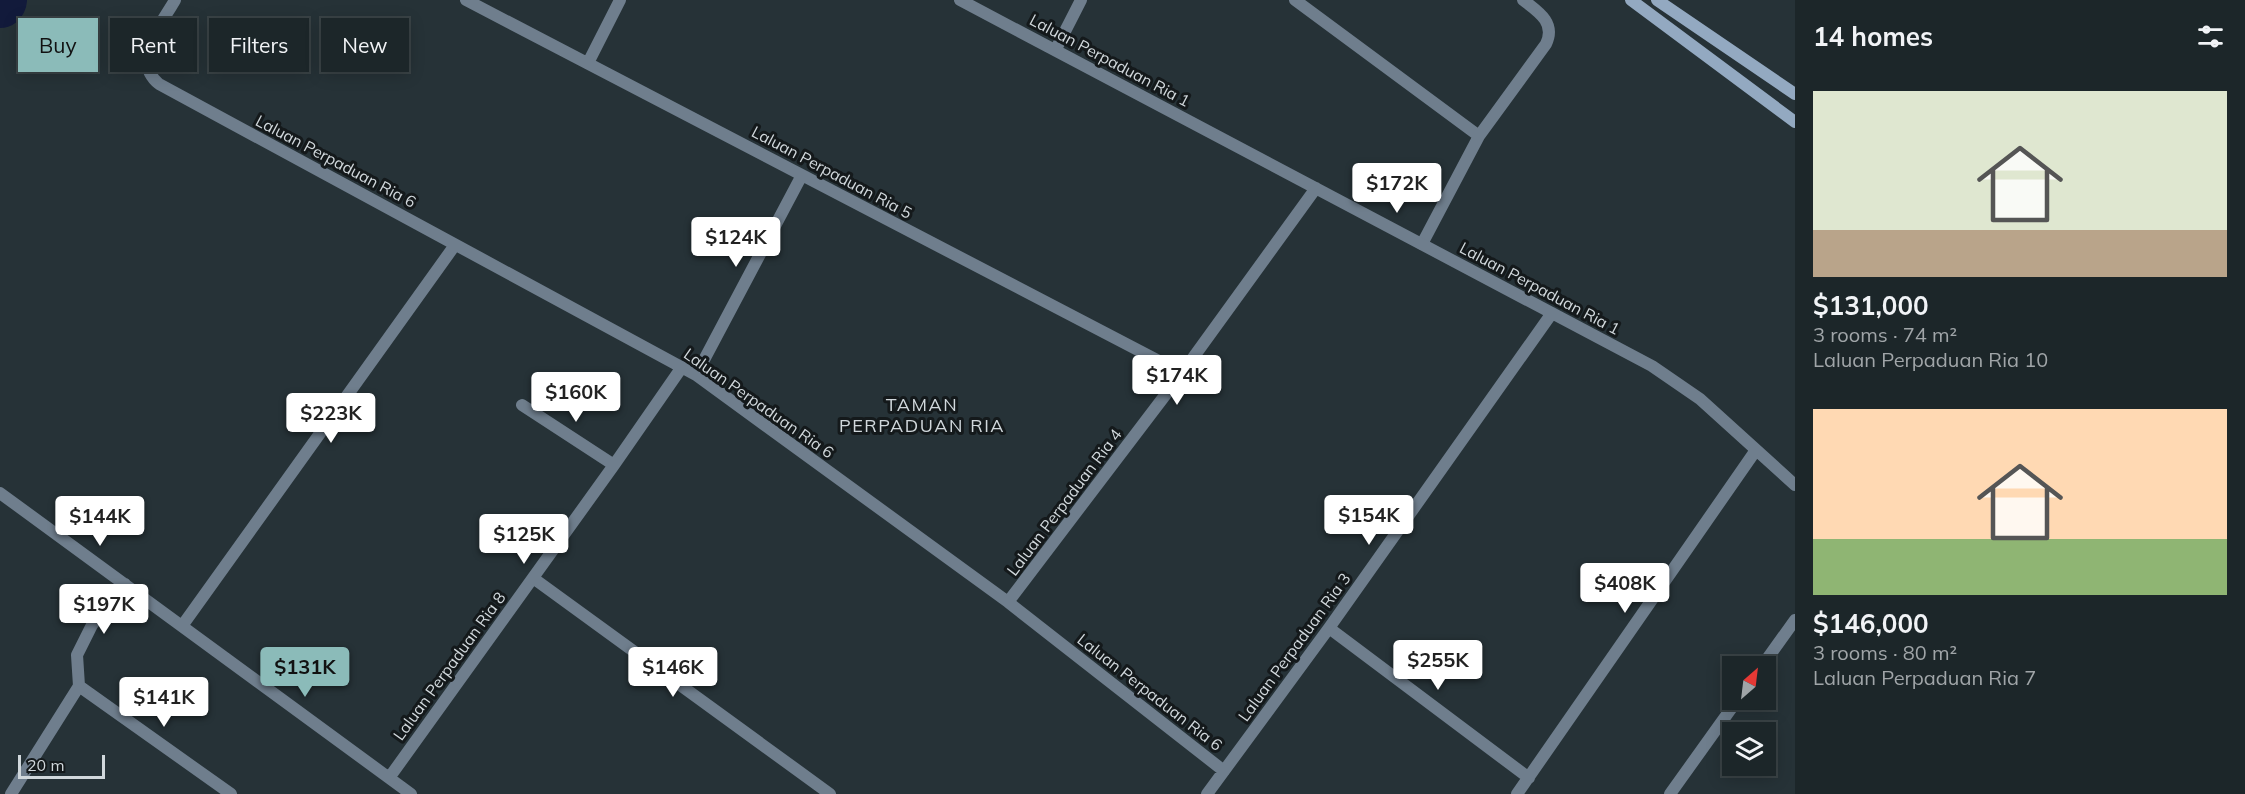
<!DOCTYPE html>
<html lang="en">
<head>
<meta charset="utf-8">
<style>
  :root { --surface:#1c2629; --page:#293235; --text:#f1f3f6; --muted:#a0a5a8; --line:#3a4346; --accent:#8bbbb9 }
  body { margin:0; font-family:Mulish,sans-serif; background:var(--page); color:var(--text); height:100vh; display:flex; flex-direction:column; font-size:22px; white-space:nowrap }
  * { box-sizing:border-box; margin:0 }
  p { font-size:20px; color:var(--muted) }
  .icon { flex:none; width:33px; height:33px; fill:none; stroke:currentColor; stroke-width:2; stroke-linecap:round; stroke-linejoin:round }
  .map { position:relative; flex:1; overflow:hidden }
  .panel { display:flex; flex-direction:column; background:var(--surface); width:450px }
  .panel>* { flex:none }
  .top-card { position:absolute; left:18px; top:18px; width:570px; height:54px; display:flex; gap:12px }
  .needle { width:39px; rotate:28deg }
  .tools { position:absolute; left:1722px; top:656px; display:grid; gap:12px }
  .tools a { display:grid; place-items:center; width:54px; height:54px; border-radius:0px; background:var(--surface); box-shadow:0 3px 15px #0003,0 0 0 2px var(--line); font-size:30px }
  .scale { position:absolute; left:18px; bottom:15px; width:87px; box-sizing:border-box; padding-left:6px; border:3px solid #d1d8dc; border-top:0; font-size:16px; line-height:21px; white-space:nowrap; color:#d1d8dc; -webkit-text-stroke:4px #14191b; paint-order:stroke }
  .price { position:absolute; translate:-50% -51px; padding:0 14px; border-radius:6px; background:#fff; color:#222; font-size:20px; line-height:39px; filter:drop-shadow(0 2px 3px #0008) }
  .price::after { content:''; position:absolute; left:50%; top:36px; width:18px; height:14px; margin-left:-9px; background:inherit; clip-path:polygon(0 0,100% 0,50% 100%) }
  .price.on { background:var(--accent); color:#111 }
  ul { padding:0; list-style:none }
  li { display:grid; align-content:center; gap:12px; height:318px; padding:0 18px }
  li span { display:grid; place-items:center; height:186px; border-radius:0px; color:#555 }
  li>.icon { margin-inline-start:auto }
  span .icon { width:108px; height:108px; fill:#fffc; stroke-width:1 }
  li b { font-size:26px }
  h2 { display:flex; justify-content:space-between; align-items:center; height:72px; padding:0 18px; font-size:26px }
  .chip { padding:0 21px; border-radius:0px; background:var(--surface); box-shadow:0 3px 15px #0003,0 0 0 2px var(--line); font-size:21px; line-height:54px }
  .chip.on { background:var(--accent); color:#111 }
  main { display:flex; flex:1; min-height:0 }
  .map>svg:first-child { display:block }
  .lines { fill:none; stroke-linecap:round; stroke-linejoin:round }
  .river { stroke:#121a3b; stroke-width:52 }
  .lane { stroke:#6f7e8d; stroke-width:12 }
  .street { stroke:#6f7e8d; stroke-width:12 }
  .secondary { stroke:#93a9c1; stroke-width:12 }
  .labels { text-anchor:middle; stroke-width:6; stroke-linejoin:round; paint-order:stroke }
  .street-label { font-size:16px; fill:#d1d8dc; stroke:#14191b }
  .neighbourhood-label { font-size:18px; letter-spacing:1.5px; fill:#d1d8dc; stroke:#14191b }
</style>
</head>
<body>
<main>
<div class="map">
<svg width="1795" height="794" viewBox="0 0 1795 794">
  <rect width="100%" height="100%" fill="#263237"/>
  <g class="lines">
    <!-- river -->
    <path class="river" d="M 0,2 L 1,0"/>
    <!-- lane -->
    <path class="lane" d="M 1295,0 L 1479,136
      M 1422,244 L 1479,136 L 1546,44 C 1556,23 1539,12 1523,0
      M 1762,666 L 1795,620
      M 1670,794 L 1738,699"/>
    <!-- street -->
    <path class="street" d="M 175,0 C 161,25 130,60 159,84 L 696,375 L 1008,602 L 1224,771
      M 466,0 L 1182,373
      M 960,0 L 1652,366 L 1700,399 L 1795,485
      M 1056,49 L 1081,0
      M 588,63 L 620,0
      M 696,375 L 802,175
      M 522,405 L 614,465
      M 0,493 L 411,794
      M 533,578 L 830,794
      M 1008,602 L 1182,373 L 1316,188
      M 182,626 L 455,245
      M 1329,628 L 1529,778
      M 79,686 L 231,794
      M 79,686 L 77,655 L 92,625 L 125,584
      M 389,778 L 614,465 L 682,367
      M 11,794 L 79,686
      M 1207,794 L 1329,628 L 1552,313
      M 1517,794 L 1756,450"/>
    <!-- secondary -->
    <path class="secondary" d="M 1631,0 L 1795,122
      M 1657,0 L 1795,94"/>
  </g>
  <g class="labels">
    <!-- street labels -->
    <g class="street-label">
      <text transform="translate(1110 60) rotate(28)" y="6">Laluan Perpaduan Ria 1</text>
      <text transform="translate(336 161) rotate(28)" y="6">Laluan Perpaduan Ria 6</text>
      <text transform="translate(832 172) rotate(28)" y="6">Laluan Perpaduan Ria 5</text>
      <text transform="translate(1540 288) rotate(28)" y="6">Laluan Perpaduan Ria 1</text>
      <text transform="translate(759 403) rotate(35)" y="6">Laluan Perpaduan Ria 6</text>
      <text transform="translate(1064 502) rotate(-53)" y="6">Laluan Perpaduan Ria 4</text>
      <text transform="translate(1294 647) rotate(-54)" y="6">Laluan Perpaduan Ria 3</text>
      <text transform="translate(449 666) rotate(-54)" y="6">Laluan Perpaduan Ria 8</text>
      <text transform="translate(1150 692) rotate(38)" y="6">Laluan Perpaduan Ria 6</text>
    </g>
    <!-- neighbourhood labels -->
    <g class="neighbourhood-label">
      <text x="922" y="411">TAMAN<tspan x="922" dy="21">PERPADUAN RIA</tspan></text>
    </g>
  </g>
</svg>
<div class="tools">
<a><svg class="needle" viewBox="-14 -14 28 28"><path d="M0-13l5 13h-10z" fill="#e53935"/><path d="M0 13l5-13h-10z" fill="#a0a5a8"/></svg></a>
<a><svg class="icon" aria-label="layers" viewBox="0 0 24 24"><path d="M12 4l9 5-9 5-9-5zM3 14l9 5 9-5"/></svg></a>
</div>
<div class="scale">20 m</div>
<b class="price" style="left:1397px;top:214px">$172K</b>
<b class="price" style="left:736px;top:268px">$124K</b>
<b class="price" style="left:1177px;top:406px">$174K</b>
<b class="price" style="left:576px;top:423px">$160K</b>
<b class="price" style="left:331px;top:444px">$223K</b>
<b class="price" style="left:1369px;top:546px">$154K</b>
<b class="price" style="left:100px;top:547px">$144K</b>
<b class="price" style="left:524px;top:565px">$125K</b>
<b class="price" style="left:1625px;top:614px">$408K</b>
<b class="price" style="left:104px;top:635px">$197K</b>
<b class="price" style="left:1438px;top:691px">$255K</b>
<b class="price on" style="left:305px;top:698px">$131K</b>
<b class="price" style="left:673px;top:698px">$146K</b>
<b class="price" style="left:164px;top:728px">$141K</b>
<div class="top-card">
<a class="chip on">Buy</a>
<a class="chip">Rent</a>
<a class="chip">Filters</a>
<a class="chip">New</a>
</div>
</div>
<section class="panel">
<h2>14 homes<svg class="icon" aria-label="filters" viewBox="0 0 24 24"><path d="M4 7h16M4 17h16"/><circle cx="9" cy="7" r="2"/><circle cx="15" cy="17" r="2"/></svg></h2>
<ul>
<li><span style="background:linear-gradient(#dfe7d0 75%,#b9a48a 0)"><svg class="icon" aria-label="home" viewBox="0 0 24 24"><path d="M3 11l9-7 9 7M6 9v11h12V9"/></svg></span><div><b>$131,000</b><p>3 rooms · 74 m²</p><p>Laluan Perpaduan Ria 10</p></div></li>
<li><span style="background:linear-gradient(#ffd9b3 70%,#8fb573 0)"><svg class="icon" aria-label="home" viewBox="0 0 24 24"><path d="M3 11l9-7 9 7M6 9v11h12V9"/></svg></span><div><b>$146,000</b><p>3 rooms · 80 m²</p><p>Laluan Perpaduan Ria 7</p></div></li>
</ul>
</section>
</main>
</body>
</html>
